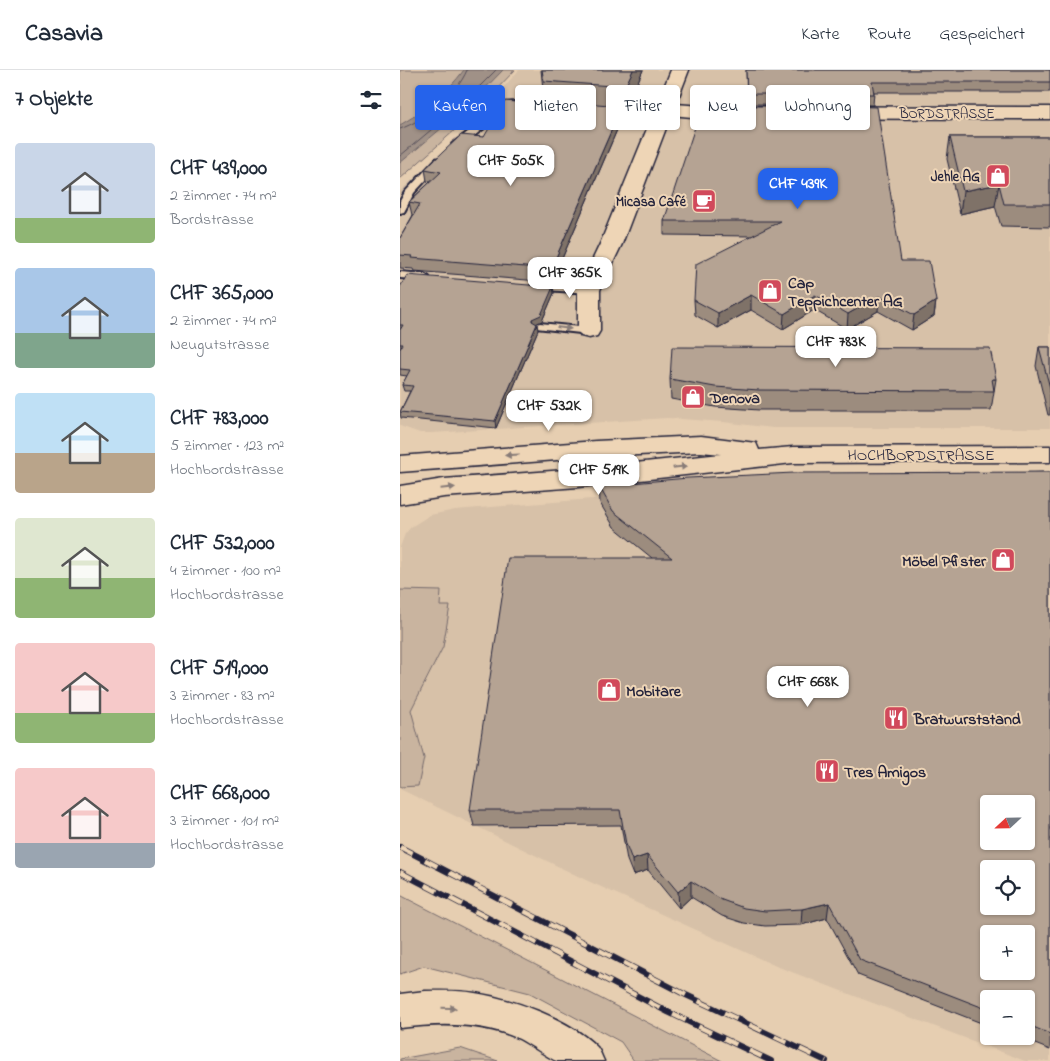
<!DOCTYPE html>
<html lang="de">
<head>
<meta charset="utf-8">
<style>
  :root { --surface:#fff; --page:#f2f2f3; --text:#1f2937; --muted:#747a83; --line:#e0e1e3; --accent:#2563eb }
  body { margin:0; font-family:"Indie Flower",sans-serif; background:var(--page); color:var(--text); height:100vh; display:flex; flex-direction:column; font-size:19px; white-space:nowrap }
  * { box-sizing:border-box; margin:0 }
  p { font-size:16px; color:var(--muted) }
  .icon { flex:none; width:28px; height:28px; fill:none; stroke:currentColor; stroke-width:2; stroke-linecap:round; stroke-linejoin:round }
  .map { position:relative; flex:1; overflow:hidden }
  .sheet { display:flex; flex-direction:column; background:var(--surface); width:400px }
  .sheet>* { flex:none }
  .guide { position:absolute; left:15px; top:15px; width:475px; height:45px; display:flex; gap:10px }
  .needle { width:32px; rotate:248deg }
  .controls { position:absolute; left:580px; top:725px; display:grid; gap:10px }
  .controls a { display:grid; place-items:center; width:55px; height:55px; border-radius:5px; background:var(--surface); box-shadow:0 1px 4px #0004; font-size:25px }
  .price { position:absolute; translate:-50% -42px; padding:0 11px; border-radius:10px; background:#fff; color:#222; font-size:16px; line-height:32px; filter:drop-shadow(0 1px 2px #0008) }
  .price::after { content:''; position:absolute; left:50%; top:30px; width:15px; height:11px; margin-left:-8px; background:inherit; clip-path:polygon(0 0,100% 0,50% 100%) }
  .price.active { background:var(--accent); color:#fff }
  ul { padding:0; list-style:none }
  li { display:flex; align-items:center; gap:15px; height:125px; padding:0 15px }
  li span { display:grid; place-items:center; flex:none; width:140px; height:100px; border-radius:5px; color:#555 }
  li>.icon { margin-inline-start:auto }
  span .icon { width:60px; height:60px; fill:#fffc; stroke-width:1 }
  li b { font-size:21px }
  h2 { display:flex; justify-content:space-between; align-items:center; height:60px; padding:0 15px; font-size:21px }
  .tag { padding:0 18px; border-radius:5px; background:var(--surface); box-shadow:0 1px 4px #0004; font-size:18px; line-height:45px }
  .tag.active { background:var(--accent); color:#fff }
  header { display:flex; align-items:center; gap:30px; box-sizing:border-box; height:70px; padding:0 25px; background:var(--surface); border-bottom:1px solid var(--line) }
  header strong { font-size:24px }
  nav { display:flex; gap:28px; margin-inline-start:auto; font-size:18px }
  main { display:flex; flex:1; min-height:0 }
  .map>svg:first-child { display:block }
  .built { fill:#d7c1a8; fill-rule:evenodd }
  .green { fill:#c9b49f; stroke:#766b6d }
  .water { fill:#a09187; stroke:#6e6569 }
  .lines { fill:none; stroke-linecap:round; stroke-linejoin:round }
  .shore { stroke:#544e59; stroke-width:1 }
  .service-casing { stroke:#22223b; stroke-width:4 }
  .minor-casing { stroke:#22223b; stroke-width:3 }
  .motorway-casing { stroke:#22223b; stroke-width:3 }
  .service { fill:#eed5b6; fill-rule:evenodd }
  .minor { fill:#eed5b6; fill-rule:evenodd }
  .motorway { fill:#eed5b6; fill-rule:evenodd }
  .rail-casing { stroke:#22223b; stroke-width:6 }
  .rail { stroke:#eed5b6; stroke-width:4.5; stroke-dasharray:14; stroke-linecap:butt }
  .wall { fill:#9c8c7e; stroke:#22223b }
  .shaded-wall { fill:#7f7267; stroke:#22223b }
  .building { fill:#b5a393; stroke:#22223b; fill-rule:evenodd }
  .oneway { fill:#887c78 }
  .labels { text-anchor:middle; stroke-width:4; stroke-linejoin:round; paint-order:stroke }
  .far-street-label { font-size:14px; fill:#22223b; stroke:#eed5b6 }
  .far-poi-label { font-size:14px; font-weight:bold; fill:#22223b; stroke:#eed5b6; text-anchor:end }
  .poi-label { font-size:16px; font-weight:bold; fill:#22223b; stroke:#eed5b6; text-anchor:start }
  .street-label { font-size:16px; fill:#22223b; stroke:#eed5b6 }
</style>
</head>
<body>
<header>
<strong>Casavia</strong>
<nav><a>Karte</a><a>Route</a><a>Gespeichert</a></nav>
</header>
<main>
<section class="sheet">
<h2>7 Objekte<svg class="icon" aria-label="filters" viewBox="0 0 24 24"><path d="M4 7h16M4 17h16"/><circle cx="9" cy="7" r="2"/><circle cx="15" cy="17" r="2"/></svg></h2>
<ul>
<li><span style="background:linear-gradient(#c9d6e8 75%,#8fb573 0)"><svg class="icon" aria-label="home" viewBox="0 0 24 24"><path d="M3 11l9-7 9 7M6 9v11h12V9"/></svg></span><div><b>CHF 439,000</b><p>2 Zimmer · 74 m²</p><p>Bordstrasse</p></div></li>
<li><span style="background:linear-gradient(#a9c7e8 65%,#7fa58c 0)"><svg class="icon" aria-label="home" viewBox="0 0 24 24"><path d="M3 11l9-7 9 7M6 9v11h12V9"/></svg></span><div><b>CHF 365,000</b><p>2 Zimmer · 74 m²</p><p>Neugutstrasse</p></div></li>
<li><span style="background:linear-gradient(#bfe0f5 60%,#b9a48a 0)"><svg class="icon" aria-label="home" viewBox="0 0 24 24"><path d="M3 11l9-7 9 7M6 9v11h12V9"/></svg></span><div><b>CHF 783,000</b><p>5 Zimmer · 123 m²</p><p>Hochbordstrasse</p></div></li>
<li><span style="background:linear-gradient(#dfe7d0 60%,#8fb573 0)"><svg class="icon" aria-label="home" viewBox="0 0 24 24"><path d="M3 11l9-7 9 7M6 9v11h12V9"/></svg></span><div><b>CHF 532,000</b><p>4 Zimmer · 100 m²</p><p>Hochbordstrasse</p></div></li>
<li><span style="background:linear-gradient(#f6c9c9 70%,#8fb573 0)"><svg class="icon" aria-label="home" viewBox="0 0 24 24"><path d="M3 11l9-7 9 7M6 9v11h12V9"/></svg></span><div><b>CHF 519,000</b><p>3 Zimmer · 83 m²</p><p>Hochbordstrasse</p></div></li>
<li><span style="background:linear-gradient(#f6c9c9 75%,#9aa5b1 0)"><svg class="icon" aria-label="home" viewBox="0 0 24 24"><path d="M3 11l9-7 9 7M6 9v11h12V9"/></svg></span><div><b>CHF 668,000</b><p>3 Zimmer · 101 m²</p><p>Hochbordstrasse</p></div></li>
</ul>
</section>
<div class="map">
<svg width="650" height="991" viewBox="0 0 650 991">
  <rect width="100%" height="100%" fill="#e6ceb1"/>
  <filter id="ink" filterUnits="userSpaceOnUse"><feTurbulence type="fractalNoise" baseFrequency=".02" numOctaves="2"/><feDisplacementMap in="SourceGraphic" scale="10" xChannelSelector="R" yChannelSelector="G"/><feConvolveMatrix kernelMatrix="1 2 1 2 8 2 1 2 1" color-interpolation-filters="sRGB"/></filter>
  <g filter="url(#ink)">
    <!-- built -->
    <path class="built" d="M 119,0 L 650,0 L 650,358 L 373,358 L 323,352 L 267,348 L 32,363 L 20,363 L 0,356 L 0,121 L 101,29 L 95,27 Z
      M 650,408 L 650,991 L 625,991 L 376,896 L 188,811 L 0,719 L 0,477 L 5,464 L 11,457 L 30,445 L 55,440 L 240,425 ZM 589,734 L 626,734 L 626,771 L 589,771 ZM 589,799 L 626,799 L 626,836 L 589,836 ZM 589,864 L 626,864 L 626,901 L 589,901 ZM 589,929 L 626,929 L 626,966 L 589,966 Z"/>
    <!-- green -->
    <path class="green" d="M 0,0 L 115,0 L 74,43 L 0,109 Z
      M 0,520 L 41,521 L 40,536 L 50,536 L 43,577 L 11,640 L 24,688 L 18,716 L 0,717 Z
      M 0,825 L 322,991 L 234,991 L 221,972 L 130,923 L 24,896 L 0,904 Z
      M 60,978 L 98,991 L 0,991 L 0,989 Z"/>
    <!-- water -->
    <path class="water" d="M 64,0 L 103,0 L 67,37 L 0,93 L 0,55 C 24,41 47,23 64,0 Z"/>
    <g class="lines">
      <!-- shore -->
      <path class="shore" d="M 0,59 C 25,50 57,25 67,0
        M 0,86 L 63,33 L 96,0"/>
      <defs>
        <path id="service" d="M 114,32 L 117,33 L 117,37 L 111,38 L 58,78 L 52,78 L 52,74 L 106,33 Z
          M 203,39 L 262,43 L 267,46 L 262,49 L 200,44 L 198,42 Z
          M 39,88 L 42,89 L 42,93 L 14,123 L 4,142 L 0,143 L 0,131 L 5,122 L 36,89 Z
          M 0,202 L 24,204 L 29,207 L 24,210 L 0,208 Z
          M 135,214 L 189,217 L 195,220 L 189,223 L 131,219 L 129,217 Z
          M 140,253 L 189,258 L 195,261 L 189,264 L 136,258 L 134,256 L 136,254 Z"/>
        <path id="minor" d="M 271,0 L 289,0 L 276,34 L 302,36 L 650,37 L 650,49 L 302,48 L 271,45 L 222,174 L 200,220 L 200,261 L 197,266 L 189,268 L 181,266 L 178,261 L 178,220 L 200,174 Z
          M 301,366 L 356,373 L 359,380 L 393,377 L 650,376 L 650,392 L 393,393 L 178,417 L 44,427 L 0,434 L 0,416 L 44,409 L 178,399 L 321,384 L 301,382 L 196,387 L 0,402 L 0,386 L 196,371 Z"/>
        <path id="motorway" d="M 25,921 C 42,921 58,920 75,923 C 114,929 169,949 197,977 C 200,981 202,987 204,991 C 191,991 169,991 157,991 C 150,989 128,973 117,968 C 81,952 39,953 0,958 L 0,924 Z"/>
      </defs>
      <!-- service casing -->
      <use href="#service" class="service-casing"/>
      <!-- minor casing -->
      <use href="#minor" class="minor-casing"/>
      <!-- motorway casing -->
      <use href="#motorway" class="motorway-casing"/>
      <!-- service -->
      <use href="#service" class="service"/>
      <!-- minor -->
      <use href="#minor" class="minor"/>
      <!-- motorway -->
      <use href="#motorway" class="motorway"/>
      <defs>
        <path id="rail" d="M 0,777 L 286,925 L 426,991
          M 0,802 L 268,942 L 371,991"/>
      </defs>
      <!-- rail casing -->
      <use href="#rail" class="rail-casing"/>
      <!-- rail -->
      <use href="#rail" class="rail"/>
    </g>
    <!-- wall -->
    <path class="wall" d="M 141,0 L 243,0 L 226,39 L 222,38 L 222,48 L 152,212 L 14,201 L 13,199 L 0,198 L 0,168 L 13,145 L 12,145 L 9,132 L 30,112 L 27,111 L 25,99 L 84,67 L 147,35 L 147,33 L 146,33 L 143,19 Z
      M 346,0 L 650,0 L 650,22 L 474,22 L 473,35 L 347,34 Z
      M 348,36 L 431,47 L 438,50 L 443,46 L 444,36 L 501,191 L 536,231 L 534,246 L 512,260 L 478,241 L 447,259 L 414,240 L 383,259 L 351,240 L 318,258 L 295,245 L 294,230 L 352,166 L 264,165 L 264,151 L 348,45 Z
      M 550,67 L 650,67 L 650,157 L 601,156 L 595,136 L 560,144 L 547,89 Z
      M 0,217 L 153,217 L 154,223 L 142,251 L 136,253 L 138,260 L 96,358 L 1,348 L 0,342 L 10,321 L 4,321 L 2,315 L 7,306 L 0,305 Z
      M 639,277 L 650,277 L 650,345 L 648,345 L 636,296 Z
      M 270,309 L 596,309 L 591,340 L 359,340 L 315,337 L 271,329 Z
      M 650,402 L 650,980 L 615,966 L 626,966 L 626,929 L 589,929 L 589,956 L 458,905 L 427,848 L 401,855 L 365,856 L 344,853 L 322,846 L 291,827 L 279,838 L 248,800 L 233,805 L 227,790 L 221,755 L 74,756 L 70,740 L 252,488 L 214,457 L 200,433 L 199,416 Z"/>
    <!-- shaded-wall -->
    <path class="shaded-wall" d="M 233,0 L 243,0 L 226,39 L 225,17 Z
      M 222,36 L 222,48 L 152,212 L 151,199 Z
      M 599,114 L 595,136 L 560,144 L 563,121 Z
      M 153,217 L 154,223 L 142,251 L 133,255 L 132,249 Z
      M 351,225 L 351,240 L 318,258 L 318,243 Z
      M 415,225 L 414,240 L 383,259 L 384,244 Z
      M 479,226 L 478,241 L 447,259 L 448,244 Z
      M 536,231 L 534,246 L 512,260 L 514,245 Z
      M 137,254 L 138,260 L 96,358 L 95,351 Z
      M 247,785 L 248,800 L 233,805 L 232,790 Z
      M 291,811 L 291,827 L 279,838 L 278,822 Z
      M 429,833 L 427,848 L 401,855 L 402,839 Z"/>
    <!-- building -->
    <path class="building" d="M 142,0 L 233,0 L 225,17 L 144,11 Z
      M 346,0 L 650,0 L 650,12 L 472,12 L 474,24 L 347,24 Z
      M 147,30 L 222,36 L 151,199 L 11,188 L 12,186 L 0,185 L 0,168 L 20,134 L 9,132 L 41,102 L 25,99 L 61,65 L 84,67 L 105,31 L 148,35 Z
      M 348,36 L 430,36 L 431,47 L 438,50 L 444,45 L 444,36 L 477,37 L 501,191 L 529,191 L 536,231 L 514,245 L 479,226 L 448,244 L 415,225 L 384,244 L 351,225 L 318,243 L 294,230 L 296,194 L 381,151 L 264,151 L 299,45 L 348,45 Z
      M 550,67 L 650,67 L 650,134 L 604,134 L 599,114 L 563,121 Z
      M 7,205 L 153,217 L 141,245 L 132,249 L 132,251 L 137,254 L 95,351 L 0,342 L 13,316 L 2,315 L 10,300 L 0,299 L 0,279 L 3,274 L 0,274 L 0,260 L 3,255 L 0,255 L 0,217 Z
      M 272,277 L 590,278 L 596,309 L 592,309 L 594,321 L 359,320 L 315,317 L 270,309 Z
      M 639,277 L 650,277 L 650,318 Z
      M 650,402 L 650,964 L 626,954 L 626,929 L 589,929 L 589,940 L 460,890 L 429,833 L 402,839 L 365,841 L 344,838 L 322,830 L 291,811 L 278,822 L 247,785 L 232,790 L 226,774 L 220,740 L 70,740 L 108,488 L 272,488 L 213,441 L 199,416 L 288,408 L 394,403 ZM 589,734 L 626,734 L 626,771 L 589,771 ZM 589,799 L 626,799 L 626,836 L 589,836 ZM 589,864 L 626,864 L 626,901 L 589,901 Z"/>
    <!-- one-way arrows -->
    <defs><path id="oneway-solid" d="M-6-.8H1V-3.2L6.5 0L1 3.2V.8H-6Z" transform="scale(1.25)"/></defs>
    <g class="oneway">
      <use href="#oneway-solid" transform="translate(164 258) rotate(7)"/>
      <use href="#oneway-solid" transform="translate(112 385) rotate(176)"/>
      <use href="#oneway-solid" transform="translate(280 397) rotate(-6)"/>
      <use href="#oneway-solid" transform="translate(48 418) rotate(-6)"/>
      <use href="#oneway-solid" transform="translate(49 938) rotate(1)"/>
    </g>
  </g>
  <!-- icons -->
  <defs>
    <symbol id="shop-square" viewBox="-11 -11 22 22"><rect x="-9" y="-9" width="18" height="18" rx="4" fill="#d1495b" stroke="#eed5b6"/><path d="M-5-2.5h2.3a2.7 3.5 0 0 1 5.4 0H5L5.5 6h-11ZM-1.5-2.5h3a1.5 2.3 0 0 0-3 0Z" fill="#fff"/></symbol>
    <symbol id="cafe-square" viewBox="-11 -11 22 22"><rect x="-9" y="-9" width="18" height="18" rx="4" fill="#d1495b" stroke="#eed5b6"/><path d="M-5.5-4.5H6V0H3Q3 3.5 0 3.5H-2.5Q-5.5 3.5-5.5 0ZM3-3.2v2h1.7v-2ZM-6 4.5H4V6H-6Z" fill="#fff"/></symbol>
    <symbol id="restaurant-square" viewBox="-11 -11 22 22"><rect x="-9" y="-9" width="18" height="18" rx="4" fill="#d1495b" stroke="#eed5b6"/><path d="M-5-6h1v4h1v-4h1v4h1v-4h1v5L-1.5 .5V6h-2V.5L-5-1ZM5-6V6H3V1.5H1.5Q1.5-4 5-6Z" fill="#fff"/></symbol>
  </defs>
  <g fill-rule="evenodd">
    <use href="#shop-square" x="584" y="92" width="28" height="28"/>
    <use href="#cafe-square" x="290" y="117" width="28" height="28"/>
    <use href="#shop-square" x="356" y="207" width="28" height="28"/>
    <use href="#shop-square" x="279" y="313" width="28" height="28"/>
    <use href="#shop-square" x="589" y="476" width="28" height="28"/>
    <use href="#shop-square" x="195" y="606" width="28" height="28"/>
    <use href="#restaurant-square" x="482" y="634" width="28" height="28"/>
    <use href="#restaurant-square" x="413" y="687" width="28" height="28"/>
  </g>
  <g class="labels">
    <!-- far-street labels -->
    <g class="far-street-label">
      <text x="547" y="48">BORDSTRASSE</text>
    </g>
    <!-- far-poi labels -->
    <g class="far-poi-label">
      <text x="580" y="111">Jehle AG</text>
      <text x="286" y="136">Micasa Café</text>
    </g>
    <!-- poi labels -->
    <g class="poi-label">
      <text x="388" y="218">Cap<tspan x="388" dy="18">Teppichcenter AG</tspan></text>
      <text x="310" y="333">Denova</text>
      <text x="586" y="496" text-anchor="end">Möbel Pfister</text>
      <text x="226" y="626">Mobitare</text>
      <text x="514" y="654">Bratwurststand</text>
      <text x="444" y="707">Tres Amigos</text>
    </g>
    <!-- street labels -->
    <g class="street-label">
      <text x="521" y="390">HOCHBORDSTRASSE</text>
    </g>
  </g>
</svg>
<div class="controls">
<a><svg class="needle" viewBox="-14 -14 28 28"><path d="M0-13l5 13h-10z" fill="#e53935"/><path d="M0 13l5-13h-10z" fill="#747a83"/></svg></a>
<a><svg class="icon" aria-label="locate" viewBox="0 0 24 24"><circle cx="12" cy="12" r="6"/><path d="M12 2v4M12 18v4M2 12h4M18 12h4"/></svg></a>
<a>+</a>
<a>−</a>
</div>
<b class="price" style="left:111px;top:117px">CHF 505K</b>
<b class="price active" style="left:398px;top:140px">CHF 439K</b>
<b class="price" style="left:170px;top:229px">CHF 365K</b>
<b class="price" style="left:436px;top:298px">CHF 783K</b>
<b class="price" style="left:149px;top:362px">CHF 532K</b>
<b class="price" style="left:199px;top:426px">CHF 519K</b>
<b class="price" style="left:408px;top:638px">CHF 668K</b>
<div class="guide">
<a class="tag active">Kaufen</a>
<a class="tag">Mieten</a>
<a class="tag">Filter</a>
<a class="tag">Neu</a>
<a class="tag">Wohnung</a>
</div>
</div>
</main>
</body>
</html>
